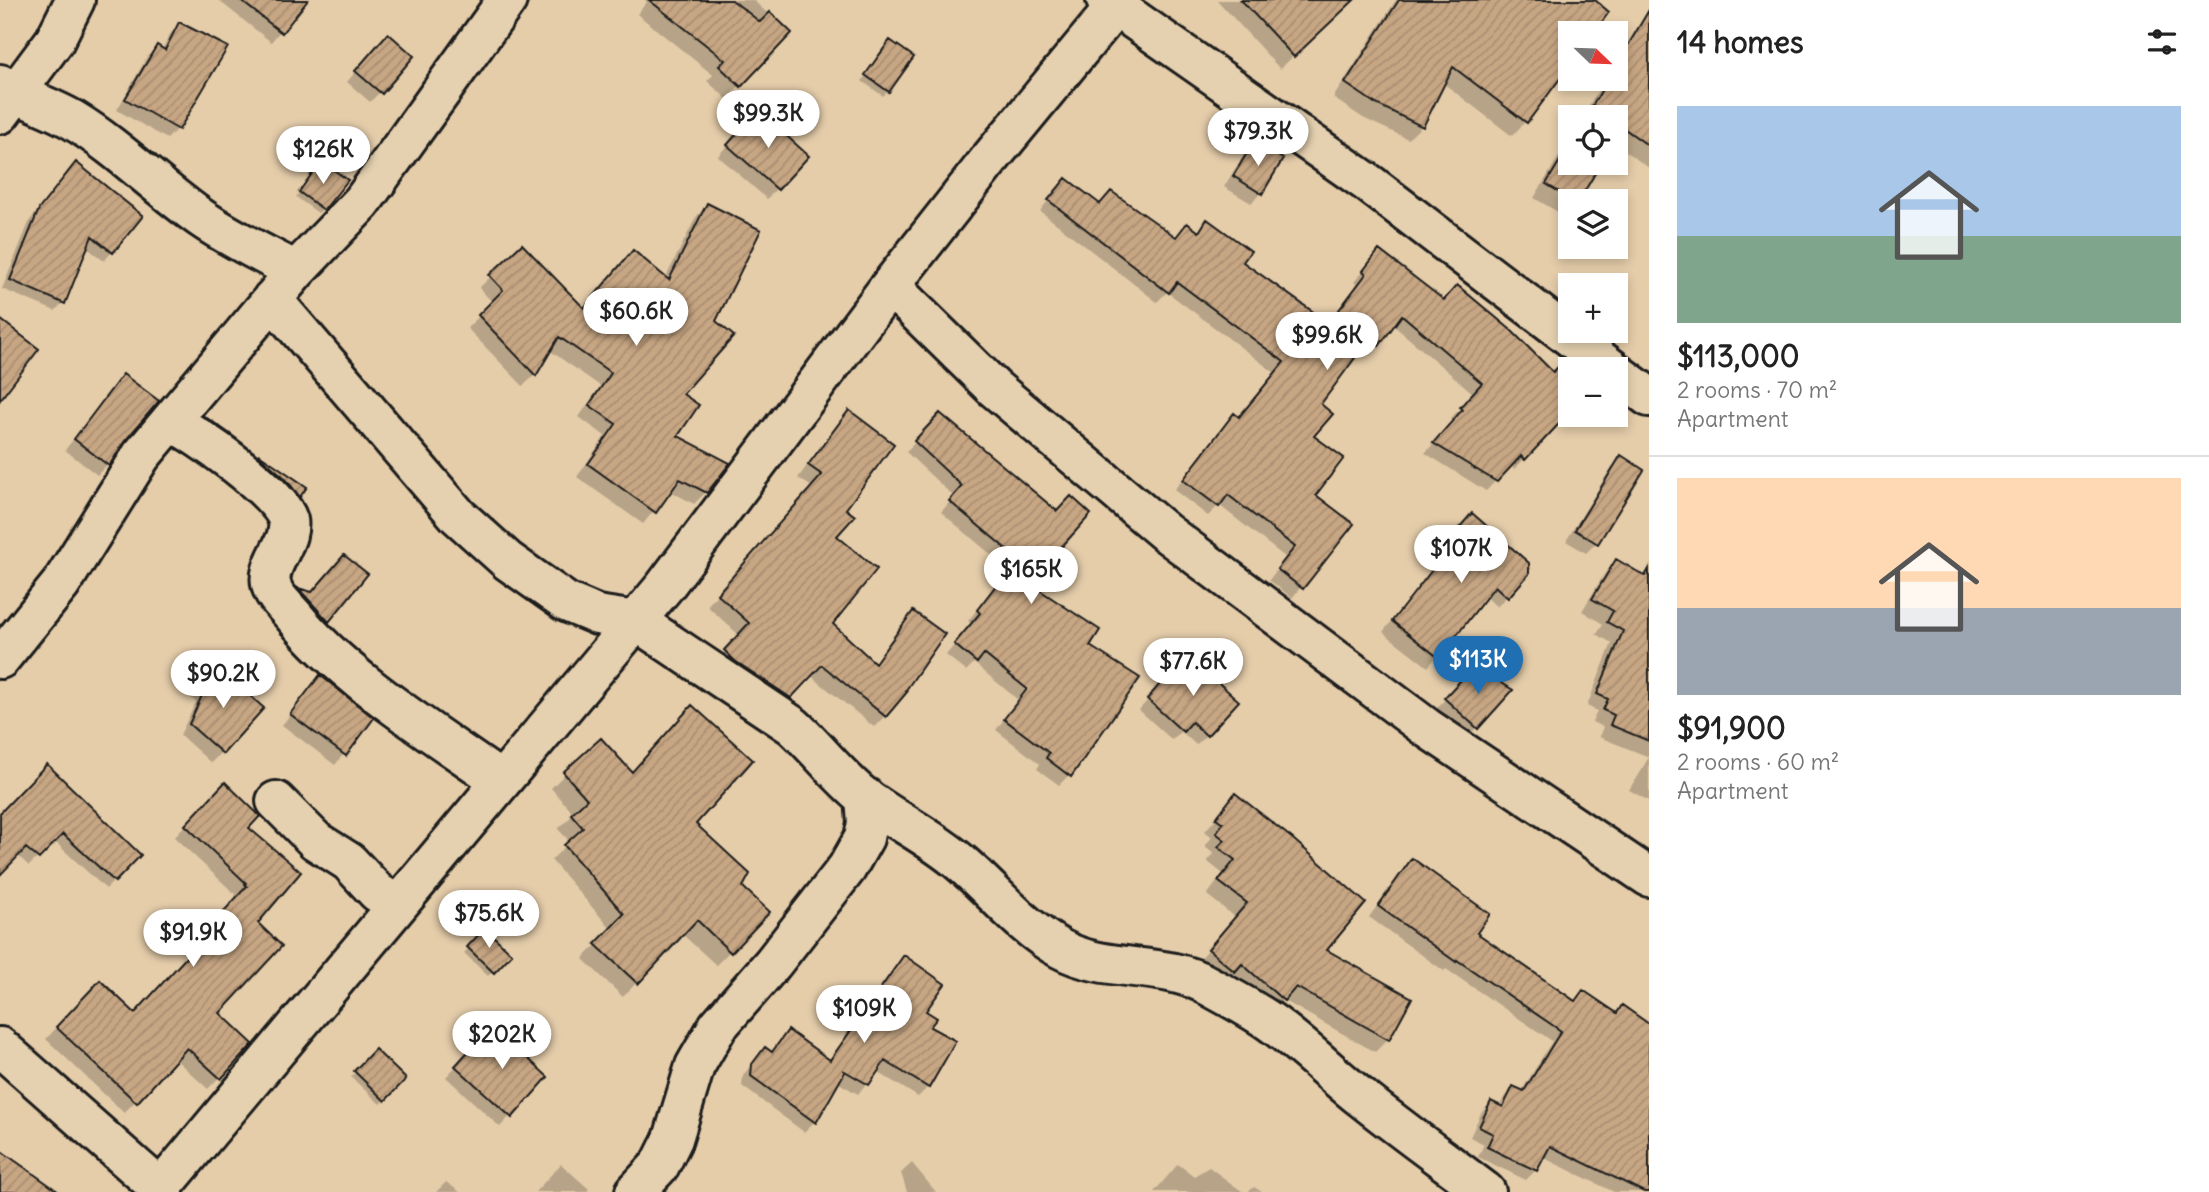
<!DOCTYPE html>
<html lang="en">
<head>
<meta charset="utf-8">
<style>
  :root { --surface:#fff; --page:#f6f6f6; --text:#222; --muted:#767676; --line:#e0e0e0; --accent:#1f6fb2 }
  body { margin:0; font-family:Delius,sans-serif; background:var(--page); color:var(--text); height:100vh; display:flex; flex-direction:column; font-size:26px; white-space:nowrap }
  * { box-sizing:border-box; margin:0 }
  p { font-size:23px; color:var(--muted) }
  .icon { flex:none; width:38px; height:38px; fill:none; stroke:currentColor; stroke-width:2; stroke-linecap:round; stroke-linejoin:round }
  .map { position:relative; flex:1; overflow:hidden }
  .drawer { display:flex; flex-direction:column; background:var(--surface); width:560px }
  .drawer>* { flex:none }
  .needle { width:46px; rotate:113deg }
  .fabs { position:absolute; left:1558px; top:21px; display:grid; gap:14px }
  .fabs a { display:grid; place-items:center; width:70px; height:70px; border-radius:0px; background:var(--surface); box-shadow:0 4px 10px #0003; font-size:35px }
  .price { position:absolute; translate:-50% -60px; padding:0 16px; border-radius:24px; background:#fff; color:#222; font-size:23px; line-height:46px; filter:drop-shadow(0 2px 4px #0008) }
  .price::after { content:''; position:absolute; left:50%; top:42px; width:21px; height:16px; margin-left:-10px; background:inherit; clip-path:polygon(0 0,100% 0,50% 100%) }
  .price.on { background:var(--accent); color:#fff }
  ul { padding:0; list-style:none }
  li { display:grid; align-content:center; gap:14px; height:371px; padding:0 28px }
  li+li { border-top:2px solid var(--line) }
  li span { display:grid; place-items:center; height:217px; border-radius:0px; color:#555 }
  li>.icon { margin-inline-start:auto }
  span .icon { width:126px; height:126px; fill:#fffc; stroke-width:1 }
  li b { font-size:30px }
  h2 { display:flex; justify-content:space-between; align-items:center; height:84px; padding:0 28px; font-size:30px }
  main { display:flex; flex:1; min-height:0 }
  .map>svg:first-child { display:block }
  .shadow { fill:#0003 }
  .building { fill:url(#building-hatch); stroke:#1c1c1c; stroke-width:2 }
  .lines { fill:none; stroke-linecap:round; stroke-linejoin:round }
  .street-casing { stroke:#1c1c1c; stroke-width:44 }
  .street { stroke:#e5d1b0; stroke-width:38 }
</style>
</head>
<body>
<main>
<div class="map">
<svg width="1649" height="1192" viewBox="0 0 1649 1192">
  <defs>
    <pattern id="building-hatch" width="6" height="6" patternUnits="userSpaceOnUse" patternTransform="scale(1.75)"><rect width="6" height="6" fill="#c7a683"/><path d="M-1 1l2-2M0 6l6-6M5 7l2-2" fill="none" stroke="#aa8e71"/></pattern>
  </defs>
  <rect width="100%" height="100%" fill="#e5cdaa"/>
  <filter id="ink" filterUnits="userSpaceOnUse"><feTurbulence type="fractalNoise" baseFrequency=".0143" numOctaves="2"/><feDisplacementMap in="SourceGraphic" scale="14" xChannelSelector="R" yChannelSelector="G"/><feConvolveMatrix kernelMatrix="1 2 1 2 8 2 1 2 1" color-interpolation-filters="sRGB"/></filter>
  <g filter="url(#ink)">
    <!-- shadow -->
    <path class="shadow" d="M 218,0 L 306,0 L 271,42 Z
      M 645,0 L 753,0 L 789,33 L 727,99 L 707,81 L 713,75 L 637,14 L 647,2 Z
      M 1217,0 L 1352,0 L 1280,69 Z
      M 1396,0 L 1598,0 L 1596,3 L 1607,13 L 1591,33 L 1570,33 L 1570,62 L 1525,122 L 1512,136 L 1443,83 L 1422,126 L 1408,139 L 1363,118 L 1333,98 Z
      M 1649,20 L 1649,168 L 1615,144 L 1615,117 L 1582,117 L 1605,79 L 1615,79 L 1615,61 Z
      M 180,24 L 225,48 L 177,129 L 167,139 L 117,110 L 147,57 L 157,47 L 162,50 L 170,34 Z
      M 378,45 L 380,92 L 370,102 L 347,82 Z
      M 886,47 L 888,91 L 883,96 L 862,81 Z
      M 748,122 L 806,156 L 767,199 L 718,156 Z
      M 1570,138 L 1570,163 L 1599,163 L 1577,201 L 1570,201 L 1570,209 L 1563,215 L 1534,198 Z
      M 1254,144 L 1261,193 L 1251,203 L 1224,187 L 1244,154 Z
      M 316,168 L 323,209 L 318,213 L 296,197 Z
      M 68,173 L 112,252 L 104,261 L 86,247 L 63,303 L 55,311 L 2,289 L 30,220 Z
      M 1056,190 L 1099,206 L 1175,238 L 1187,225 L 1197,232 L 1208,221 L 1241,262 L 1328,324 L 1357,284 L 1354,282 L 1379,252 L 1443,301 L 1524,459 L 1514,469 L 1511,465 L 1486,491 L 1425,453 L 1454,421 L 1451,418 L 1474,394 L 1393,325 L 1368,355 L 1359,349 L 1318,405 L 1312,436 L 1313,495 L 1351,525 L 1292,598 L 1269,580 L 1286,558 L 1219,505 L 1208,516 L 1174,490 L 1224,425 L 1234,415 L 1238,419 L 1275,373 L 1167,292 L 1157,302 L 1040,211 Z
      M 707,205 L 676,436 L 706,492 L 694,504 L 670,491 L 643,524 L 577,477 L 605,436 L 579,417 L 600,386 L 549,350 L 535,375 L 523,386 L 467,328 L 493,303 L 479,288 L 522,246 L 583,309 L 622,264 L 665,279 L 696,217 Z
      M 123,376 L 123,441 L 107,465 L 97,475 L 65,450 Z
      M 849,412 L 844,509 L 835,536 L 830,624 L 874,663 L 901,625 L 913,613 L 885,716 L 874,727 L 810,675 L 778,709 L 714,663 L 739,635 L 707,606 L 812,487 L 798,478 L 837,424 Z
      M 940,415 L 1029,580 L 1087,646 L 1069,775 L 1059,785 L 1037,769 L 1040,764 L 996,730 L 1018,700 L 974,663 L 966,671 L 946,655 L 972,624 L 968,621 L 1008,569 L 941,512 L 954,497 L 906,452 Z
      M 259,456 L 305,487 L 289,505 L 250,466 Z
      M 1621,458 L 1642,470 L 1596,543 L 1586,553 L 1566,541 L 1611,468 Z
      M 1472,515 L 1532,568 L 1497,607 L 1485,596 L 1428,667 L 1383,632 L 1434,567 L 1429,563 Z
      M 1617,561 L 1649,581 L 1649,801 L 1629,790 L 1649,757 L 1599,737 L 1603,727 L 1592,722 L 1597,711 L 1587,706 L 1612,643 L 1596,634 L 1603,624 L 1582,611 L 1605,573 Z
      M 365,574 L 318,631 L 290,600 L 299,590 L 312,594 Z
      M 1177,667 L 1206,735 L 1196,745 L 1181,731 L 1172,740 L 1139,710 Z
      M 206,677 L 262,708 L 211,763 L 180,735 L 196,702 L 189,696 Z
      M 320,677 L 371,719 L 335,765 L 282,725 Z
      M 1464,679 L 1510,690 L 1467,738 L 1436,709 Z
      M 565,774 L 631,774 L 694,824 L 741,887 L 730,951 L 716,965 L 682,934 L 623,997 L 583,959 L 611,929 L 551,860 L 570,842 L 558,829 L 574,814 L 551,788 Z
      M 213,796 L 247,828 L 256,924 L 217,1013 L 251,1044 L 208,1089 L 175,1059 L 124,1113 L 46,1039 L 88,994 L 135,1015 L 194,951 L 191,948 L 237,899 L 235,897 L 236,895 L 174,837 Z
      M 1235,796 L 1324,950 L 1388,1039 L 1375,1052 L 1283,1000 L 1270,1012 L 1197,963 L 1235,917 L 1207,895 L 1223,874 L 1207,861 L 1214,853 L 1205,846 L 1212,837 L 1205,831 Z
      M 0,816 L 139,855 L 106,889 L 54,841 L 29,866 L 17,855 L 0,873 Z
      M 1412,860 L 1474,934 L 1573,1002 L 1583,992 L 1615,1014 L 1622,1007 L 1649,1192 L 1614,1192 L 1542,1157 L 1536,1170 L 1526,1180 L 1478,1157 L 1484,1144 L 1470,1137 L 1481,1113 L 1491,1103 L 1499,1107 L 1504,1098 L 1514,1088 L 1521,1092 L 1552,1041 L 1446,969 L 1444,971 L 1369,917 L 1403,870 Z
      M 485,931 L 509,954 L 488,976 L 464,953 Z
      M 905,957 L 928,1027 L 928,1087 L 918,1097 L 876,1071 L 858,1094 L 837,1082 L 814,1122 L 804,1132 L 742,1086 L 743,1076 L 755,1059 L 765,1049 L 770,1053 L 788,1033 L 828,1061 L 895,967 Z
      M 482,1038 L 546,1077 L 500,1127 L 446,1077 Z
      M 375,1051 L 404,1079 L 380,1104 L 351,1077 Z
      M 912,1163 L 936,1192 L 907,1192 L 901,1173 Z
      M 561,1164 L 589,1189 L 586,1192 L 535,1192 Z
      M 1178,1164 L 1194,1176 L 1209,1167 L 1243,1192 L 1154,1192 Z
      M 446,1182 L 460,1192 L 436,1192 Z
      M 1254,1187 L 1262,1192 L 1248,1192 Z"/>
    <!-- building -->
    <path class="building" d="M 240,0 L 308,0 L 282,33 Z
      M 649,0 L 732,0 L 760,22 L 770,12 L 792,33 L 741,87 L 719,66 L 725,60 Z
      M 1241,0 L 1354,0 L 1294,57 Z
      M 1399,0 L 1595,0 L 1609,12 L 1594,33 L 1570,33 L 1570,65 L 1527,123 L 1453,67 L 1423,127 L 1376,104 L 1345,83 Z
      M 1649,10 L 1649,146 L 1622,127 L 1615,139 L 1615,117 L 1586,117 L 1608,79 L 1615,79 L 1615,67 Z
      M 179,22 L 228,47 L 179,130 L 125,99 L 157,45 L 165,50 Z
      M 388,33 L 414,56 L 382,94 L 355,71 Z
      M 890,40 L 914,57 L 889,92 L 865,75 Z
      M 758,110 L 809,156 L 778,190 L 727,145 Z
      M 1254,142 L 1283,159 L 1262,194 L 1233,176 Z
      M 1570,144 L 1570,163 L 1601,163 L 1579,201 L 1574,201 L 1546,184 Z
      M 321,161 L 348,180 L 324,210 L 299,192 Z
      M 76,162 L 143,216 L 113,253 L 92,236 L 65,304 L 10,280 L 39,209 Z
      M 1066,178 L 1100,204 L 1111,191 L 1176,237 L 1187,223 L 1199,232 L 1207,219 L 1251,251 L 1243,262 L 1329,323 L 1366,274 L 1363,271 L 1379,250 L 1444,300 L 1457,285 L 1511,330 L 1553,372 L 1565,360 L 1570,364 L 1570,412 L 1525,460 L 1521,456 L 1497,482 L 1433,443 L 1462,410 L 1460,407 L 1482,383 L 1402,315 L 1379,346 L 1369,339 L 1321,404 L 1333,414 L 1314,436 L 1344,458 L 1316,495 L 1354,524 L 1303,589 L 1277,569 L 1295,547 L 1228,495 L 1219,507 L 1183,480 L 1234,413 L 1239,417 L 1284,362 L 1177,282 L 1169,293 L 1048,200 Z
      M 707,203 L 761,230 L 716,321 L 734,336 L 683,394 L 699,405 L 678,436 L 730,463 L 707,493 L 680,479 L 656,513 L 588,464 L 616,424 L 589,405 L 611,373 L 559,337 L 536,376 L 478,315 L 503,290 L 489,275 L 522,244 L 584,308 L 633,250 L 669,280 Z
      M 0,319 L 39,349 L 0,400 Z
      M 123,374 L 159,401 L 124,442 L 109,466 L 74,439 Z
      M 849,410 L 894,444 L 846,509 L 855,516 L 837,536 L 877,569 L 833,624 L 875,663 L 913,611 L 945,634 L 906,690 L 907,692 L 886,717 L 822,665 L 791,698 L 735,661 L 724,650 L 749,623 L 717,594 L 822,475 L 808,465 Z
      M 940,413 L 1057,511 L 1071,496 L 1091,514 L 1032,580 L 1040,586 L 1038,589 L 1100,630 L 1090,646 L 1140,678 L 1071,777 L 1046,758 L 1049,753 L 1004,719 L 1027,689 L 984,654 L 977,663 L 954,644 L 980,613 L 977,610 L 1017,558 L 949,501 L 962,486 L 914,441 Z
      M 259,454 L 307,487 L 300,497 L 285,478 L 258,455 Z
      M 1621,455 L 1644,470 L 1598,544 L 1575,530 Z
      M 1472,513 L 1529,563 L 1529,574 L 1508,598 L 1495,586 L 1439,658 L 1392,621 L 1443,556 L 1438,552 Z
      M 344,555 L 368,574 L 329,622 L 298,588 L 312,592 Z
      M 1616,559 L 1645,576 L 1649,569 L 1649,741 L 1610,725 L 1614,715 L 1603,710 L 1608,699 L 1597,694 L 1623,631 L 1607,622 L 1613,611 L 1592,599 Z
      M 1186,654 L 1239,701 L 1207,736 L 1192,722 L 1183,732 L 1147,699 Z
      M 215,665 L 264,708 L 223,754 L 189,724 L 204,691 L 197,685 Z
      M 1474,666 L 1513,690 L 1478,729 L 1444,698 Z
      M 320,675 L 374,718 L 346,756 L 290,714 Z
      M 692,705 L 753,760 L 696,824 L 750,874 L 743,887 L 770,912 L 731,953 L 697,920 L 638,984 L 595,944 L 624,914 L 564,845 L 583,828 L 571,814 L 587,799 L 563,772 L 601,738 L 632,772 Z
      M 47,764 L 141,855 L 115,882 L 63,834 L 39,859 L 26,848 L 0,875 L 0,813 Z
      M 225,782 L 260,816 L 249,828 L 301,872 L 258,923 L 282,946 L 220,1013 L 253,1044 L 251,1046 L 221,1079 L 187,1048 L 137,1103 L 56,1027 L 100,980 L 135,1013 L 204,938 L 201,936 L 247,886 L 245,884 L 246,883 L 185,825 Z
      M 1235,793 L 1293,839 L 1366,903 L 1327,950 L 1412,998 L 1389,1040 L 1296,987 L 1284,1001 L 1242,964 L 1235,972 L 1208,949 L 1247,903 L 1218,881 L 1235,860 L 1218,847 L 1225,840 L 1216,833 L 1223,823 L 1216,818 Z
      M 1412,858 L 1490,914 L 1477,933 L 1575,1001 L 1583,990 L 1617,1013 L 1622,1005 L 1649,1024 L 1649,1192 L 1644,1192 L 1550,1146 L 1537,1171 L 1487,1147 L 1493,1134 L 1479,1127 L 1491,1101 L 1503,1107 L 1513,1086 L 1524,1091 L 1561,1031 L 1457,960 L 1456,962 L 1378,906 Z
      M 485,928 L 512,954 L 494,973 L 467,947 Z
      M 904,955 L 945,984 L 926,1011 L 937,1018 L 930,1027 L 956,1041 L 929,1088 L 885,1061 L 869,1085 L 843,1070 L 845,1072 L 816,1123 L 751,1076 L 752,1064 L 765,1047 L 772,1052 L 788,1030 L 830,1060 Z
      M 492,1025 L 548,1077 L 512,1118 L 455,1066 Z
      M 375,1049 L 406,1079 L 385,1101 L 354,1071 Z
      M 0,1150 L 59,1192 L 0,1192 Z"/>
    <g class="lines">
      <defs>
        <path id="street" d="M 1106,0 L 1371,185 L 1612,369
          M 0,84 C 23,99 49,106 73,120 C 119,148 157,187 201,218 C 231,239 264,254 296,271
          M 0,114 L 55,40 L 75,0
          M 890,286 L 994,388 L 1165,532 L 1427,728 L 1649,877
          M 272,299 L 458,516 L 508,561 L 566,602 L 597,615 L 636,621 L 793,726 C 818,749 838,776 864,797 C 896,821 931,837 961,863 C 994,891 1022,928 1061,949 C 1107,974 1164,960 1209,986 C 1229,997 1250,1008 1269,1021 C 1302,1044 1331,1074 1363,1099 C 1403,1131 1445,1161 1486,1192
          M 1615,372 L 1649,397
          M 170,421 C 198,435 279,491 288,520 C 289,524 288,531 287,535 C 282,553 264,571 273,590 C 277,599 286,607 293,615 C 346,680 432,732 501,781
          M 0,659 L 61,584 L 141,456 L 296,271 L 362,202 L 507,0
          M 276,801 L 316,841 L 349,862 L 377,892 L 397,905
          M 0,1047 L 164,1192
          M 158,1192 L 665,586 L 890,286 L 989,160 L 1121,0
          M 635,1192 L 660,1165 L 673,1139 L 695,1066 L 718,1026 L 773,963 L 847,868 L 864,838 L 867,823 L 865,797"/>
      </defs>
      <!-- street casing -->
      <use href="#street" class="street-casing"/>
      <!-- street -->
      <use href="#street" class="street"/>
    </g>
  </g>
</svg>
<div class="fabs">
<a><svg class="needle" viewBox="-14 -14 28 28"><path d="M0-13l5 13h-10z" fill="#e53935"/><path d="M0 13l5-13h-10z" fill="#767676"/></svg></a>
<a><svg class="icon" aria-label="locate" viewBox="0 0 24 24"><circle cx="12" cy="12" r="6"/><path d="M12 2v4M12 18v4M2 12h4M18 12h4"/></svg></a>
<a><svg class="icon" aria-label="layers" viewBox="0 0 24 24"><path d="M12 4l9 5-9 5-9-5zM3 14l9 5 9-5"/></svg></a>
<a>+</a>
<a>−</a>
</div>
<b class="price" style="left:768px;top:150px">$99.3K</b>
<b class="price" style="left:1258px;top:168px">$79.3K</b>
<b class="price" style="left:323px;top:186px">$126K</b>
<b class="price" style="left:636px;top:348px">$60.6K</b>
<b class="price" style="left:1327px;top:372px">$99.6K</b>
<b class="price" style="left:1461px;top:585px">$107K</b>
<b class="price" style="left:1031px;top:606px">$165K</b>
<b class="price on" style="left:1478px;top:696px">$113K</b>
<b class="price" style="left:1193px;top:698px">$77.6K</b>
<b class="price" style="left:223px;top:710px">$90.2K</b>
<b class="price" style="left:489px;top:950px">$75.6K</b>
<b class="price" style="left:193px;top:969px">$91.9K</b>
<b class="price" style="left:864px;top:1045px">$109K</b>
<b class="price" style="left:502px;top:1071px">$202K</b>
</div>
<section class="drawer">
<h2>14 homes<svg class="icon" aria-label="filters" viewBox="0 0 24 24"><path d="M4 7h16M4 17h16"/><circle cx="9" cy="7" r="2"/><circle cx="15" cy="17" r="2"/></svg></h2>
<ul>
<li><span style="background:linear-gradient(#a9c7e8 60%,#7fa58c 0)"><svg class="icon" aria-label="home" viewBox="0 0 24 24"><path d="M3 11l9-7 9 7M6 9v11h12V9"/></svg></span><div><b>$113,000</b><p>2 rooms · 70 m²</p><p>Apartment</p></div></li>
<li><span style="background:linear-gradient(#ffd9b3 60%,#9aa5b1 0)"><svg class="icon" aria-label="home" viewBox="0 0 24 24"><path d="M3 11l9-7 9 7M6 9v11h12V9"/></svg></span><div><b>$91,900</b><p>2 rooms · 60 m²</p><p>Apartment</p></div></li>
</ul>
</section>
</main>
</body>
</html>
